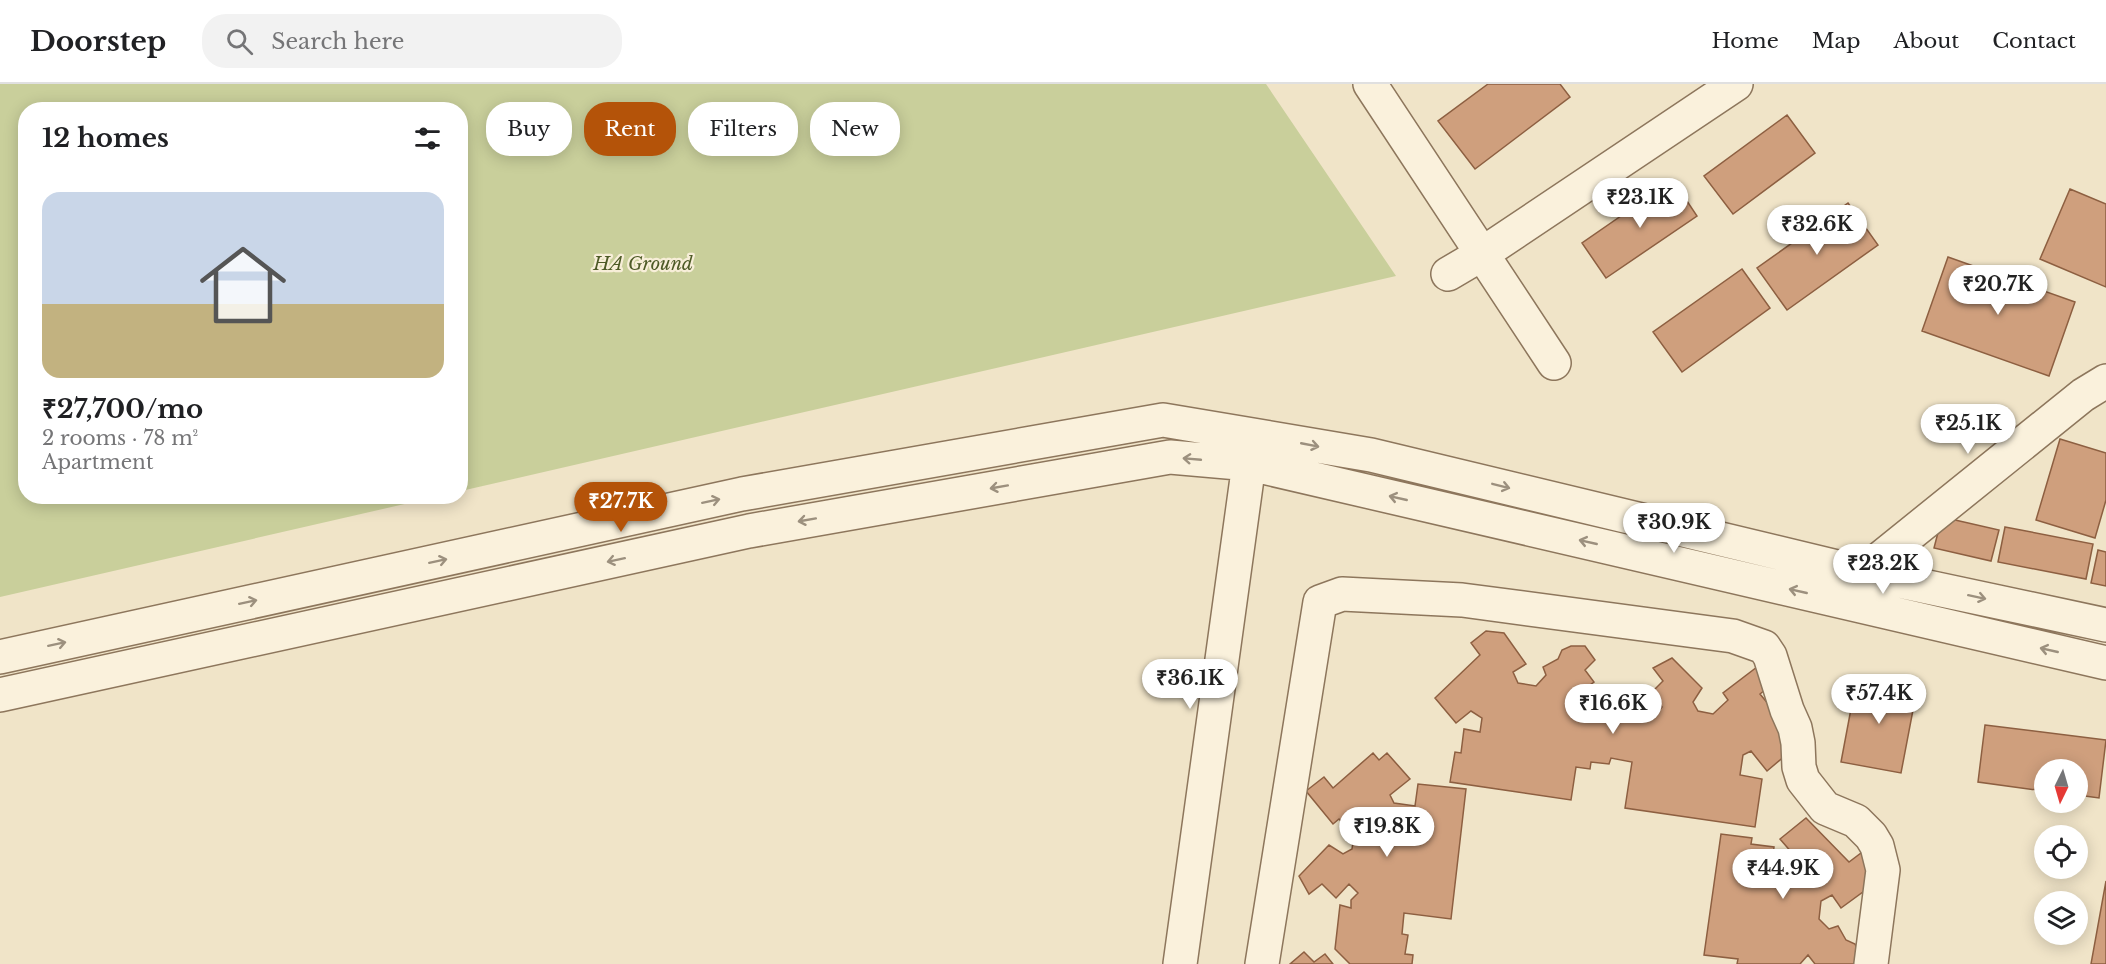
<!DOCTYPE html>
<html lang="en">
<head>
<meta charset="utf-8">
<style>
  :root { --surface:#fff; --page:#f2f2f2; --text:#202124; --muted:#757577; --line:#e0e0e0; --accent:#b45309 }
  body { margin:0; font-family:"Libre Baskerville",serif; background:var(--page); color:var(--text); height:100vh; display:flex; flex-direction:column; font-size:22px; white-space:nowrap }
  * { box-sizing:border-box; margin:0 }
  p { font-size:20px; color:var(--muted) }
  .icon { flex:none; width:33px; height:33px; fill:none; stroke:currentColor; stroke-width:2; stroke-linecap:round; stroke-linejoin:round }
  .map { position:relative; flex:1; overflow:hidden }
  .sheet { position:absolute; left:18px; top:18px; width:450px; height:402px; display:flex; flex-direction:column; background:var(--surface); border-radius:24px; box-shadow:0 3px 15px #0003 }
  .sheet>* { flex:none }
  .top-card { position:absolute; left:486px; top:18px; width:570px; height:54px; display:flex; gap:12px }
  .needle { width:39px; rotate:185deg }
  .fabs { position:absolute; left:2034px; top:675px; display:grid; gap:12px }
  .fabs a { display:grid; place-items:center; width:54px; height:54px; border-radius:50%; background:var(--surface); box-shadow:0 3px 15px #0003; font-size:30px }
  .price { position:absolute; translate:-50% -51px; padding:0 14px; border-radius:21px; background:#fff; color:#222; font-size:20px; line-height:39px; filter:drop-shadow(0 2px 3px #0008) }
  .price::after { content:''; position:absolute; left:50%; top:36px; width:18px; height:14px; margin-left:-9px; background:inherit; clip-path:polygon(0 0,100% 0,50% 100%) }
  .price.active { background:var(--accent); color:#fff }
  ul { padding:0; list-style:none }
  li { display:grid; align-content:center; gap:12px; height:318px; padding:0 24px }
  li+li { border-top:2px solid var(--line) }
  li span { display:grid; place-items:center; height:186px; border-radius:18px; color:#555 }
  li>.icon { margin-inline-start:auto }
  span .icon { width:108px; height:108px; fill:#fffc; stroke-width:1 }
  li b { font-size:26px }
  h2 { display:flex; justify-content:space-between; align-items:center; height:72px; padding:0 24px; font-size:26px }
  .pill { padding:0 21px; border-radius:24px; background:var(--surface); box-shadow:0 3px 15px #0003; font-size:21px; line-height:54px }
  .pill.active { background:var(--accent); color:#fff }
  header { display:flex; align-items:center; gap:36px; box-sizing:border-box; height:84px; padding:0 30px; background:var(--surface); border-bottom:2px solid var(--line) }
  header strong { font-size:28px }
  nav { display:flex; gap:33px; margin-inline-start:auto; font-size:21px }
  .search { width:420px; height:54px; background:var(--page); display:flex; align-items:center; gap:15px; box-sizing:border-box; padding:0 21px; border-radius:24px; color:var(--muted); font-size:22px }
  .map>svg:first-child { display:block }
  .green { fill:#c9cf9b }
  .building { fill:#cf9f7d; stroke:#8d5f41; stroke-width:1.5 }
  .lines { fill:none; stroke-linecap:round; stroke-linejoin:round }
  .minor-casing { stroke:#8d765c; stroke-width:36 }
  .minor { stroke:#faf1dc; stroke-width:33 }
  .oneway { stroke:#9c907e }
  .labels { text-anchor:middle; stroke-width:4.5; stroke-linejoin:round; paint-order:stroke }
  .park-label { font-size:18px; font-style:italic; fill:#4d5a26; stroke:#f7eed8 }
</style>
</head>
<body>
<header>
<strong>Doorstep</strong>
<div class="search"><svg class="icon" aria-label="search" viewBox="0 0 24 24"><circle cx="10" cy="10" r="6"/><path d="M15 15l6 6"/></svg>Search here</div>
<nav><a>Home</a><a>Map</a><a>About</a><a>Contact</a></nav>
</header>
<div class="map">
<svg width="2106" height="880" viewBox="0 0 2106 880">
  <rect width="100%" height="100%" fill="#f0e4c8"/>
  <!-- green -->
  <path class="green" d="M 0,0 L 1266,0 L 1396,192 L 461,407 L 460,26 L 26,26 L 26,412 L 435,413 L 0,513 Z"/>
  <!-- building -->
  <path class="building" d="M 1488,0 L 1560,0 L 1570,13 L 1475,85 L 1438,37 Z
    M 1787,31 L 1815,69 L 1733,130 L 1704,92 Z
    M 1673,96 L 1697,132 L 1606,194 L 1582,159 Z
    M 2070,105 L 2106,120 L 2106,203 L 2040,175 Z
    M 1848,119 L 1878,161 L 1787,226 L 1757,184 Z
    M 1948,173 L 2075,218 L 2049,292 L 1922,247 Z
    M 1742,185 L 1770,224 L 1682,288 L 1653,248 Z
    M 2060,355 L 2106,369 L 2106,416 L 2095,454 L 2036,436 Z
    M 1942,433 L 1999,446 L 1991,477 L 1934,464 Z
    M 2005,443 L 2093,460 L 2086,495 L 1998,478 Z
    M 2098,466 L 2106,468 L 2106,502 L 2091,499 Z
    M 1486,547 L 1504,549 L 1526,580 L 1513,588 L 1518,599 L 1536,602 L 1546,591 L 1543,583 L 1558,575 L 1562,566 L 1571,562 L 1585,562 L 1595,576 L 1585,586 L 1594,598 L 1573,613 L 1583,623 L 1598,607 L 1642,614 L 1639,624 L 1647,625 L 1653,632 L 1662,623 L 1650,610 L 1663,597 L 1653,584 L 1672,574 L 1702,604 L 1693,618 L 1698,627 L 1713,630 L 1728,616 L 1723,609 L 1757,583 L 1771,601 L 1760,610 L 1794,651 L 1793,665 L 1767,687 L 1751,667 L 1743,671 L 1740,691 L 1762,695 L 1755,743 L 1625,724 L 1632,678 L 1611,674 L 1609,680 L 1591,678 L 1590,685 L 1576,683 L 1571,716 L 1450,698 L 1455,668 L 1461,669 L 1464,645 L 1480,648 L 1482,634 L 1471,627 L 1456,639 L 1435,614 L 1480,571 L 1471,559 Z
    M 1857,593 L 1917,605 L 1901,689 L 1841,678 Z
    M 1985,641 L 2106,656 L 2099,714 L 2078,711 L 2078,686 L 2044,686 L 2044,707 L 1978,698 Z
    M 1373,669 L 1379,676 L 1387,669 L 1410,695 L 1390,711 L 1394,719 L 1415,722 L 1418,700 L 1466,705 L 1451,835 L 1404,829 L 1402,850 L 1408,851 L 1405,870 L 1413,871 L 1412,880 L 1350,880 L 1335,865 L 1340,821 L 1351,824 L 1351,816 L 1358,809 L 1349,800 L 1336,814 L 1322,800 L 1309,810 L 1299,792 L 1329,761 L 1343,770 L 1352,765 L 1354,750 L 1339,735 L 1333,740 L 1306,707 L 1324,693 L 1333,704 Z
    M 1806,734 L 1849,778 L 1861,769 L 1874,785 L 1871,802 L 1841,824 L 1832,811 L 1821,817 L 1819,835 L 1829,845 L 1838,842 L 1846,856 L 1855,860 L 1859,869 L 1859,880 L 1815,880 L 1808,871 L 1800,880 L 1737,880 L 1738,875 L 1704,871 L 1721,750 L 1752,754 L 1751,760 L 1774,763 L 1772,779 L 1785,781 L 1793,770 L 1780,755 Z
    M 2106,797 L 2106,880 L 2091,880 Z
    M 1304,868 L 1314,878 L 1325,870 L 1333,880 L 1290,880 Z"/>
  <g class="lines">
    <defs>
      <path id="minor" d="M 1370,0 L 1554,279
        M 1448,190 L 1482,170 L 1736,0
        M 1859,503 L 1862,489 L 2083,311 L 2106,297
        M 0,573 L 742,410 L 1163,336 L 1371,371 L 1862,489 L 2106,541
        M 0,611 L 749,447 L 1170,373 L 1250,380 L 2106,579
        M 1180,880 L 1252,358
        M 1262,880 L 1320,518 L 1342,510 L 1462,516 L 1733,552 L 1764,563 L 1770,572 L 1787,626 L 1795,644 L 1798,659 L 1799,683 L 1803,696 L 1825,724 L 1856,737 L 1871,752 L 1877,762 L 1883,786 L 1871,880"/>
    </defs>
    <!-- minor casing -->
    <use href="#minor" class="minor-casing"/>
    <!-- minor -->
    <use href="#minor" class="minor"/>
  </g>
  <!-- one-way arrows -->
  <defs><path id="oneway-shaft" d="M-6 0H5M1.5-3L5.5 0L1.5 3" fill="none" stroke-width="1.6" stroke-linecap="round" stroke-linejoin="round" transform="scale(1.5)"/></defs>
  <g class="oneway">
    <use href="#oneway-shaft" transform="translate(1310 361) rotate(11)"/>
    <use href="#oneway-shaft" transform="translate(1192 375) rotate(-175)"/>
    <use href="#oneway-shaft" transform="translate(1501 402) rotate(14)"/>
    <use href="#oneway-shaft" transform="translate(999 403) rotate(170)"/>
    <use href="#oneway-shaft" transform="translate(1398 414) rotate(-167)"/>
    <use href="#oneway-shaft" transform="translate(711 417) rotate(-12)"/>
    <use href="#oneway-shaft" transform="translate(807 436) rotate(170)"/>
    <use href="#oneway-shaft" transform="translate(1588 458) rotate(-167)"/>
    <use href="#oneway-shaft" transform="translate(616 476) rotate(168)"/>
    <use href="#oneway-shaft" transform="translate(438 477) rotate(-12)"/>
    <use href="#oneway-shaft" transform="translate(1798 507) rotate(-167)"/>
    <use href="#oneway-shaft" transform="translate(1977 513) rotate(12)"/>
    <use href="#oneway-shaft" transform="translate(248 518) rotate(-12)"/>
    <use href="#oneway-shaft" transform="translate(57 560) rotate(-12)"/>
    <use href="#oneway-shaft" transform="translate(2049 566) rotate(-167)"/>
  </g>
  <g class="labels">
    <!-- park labels -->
    <g class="park-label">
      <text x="643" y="186">HA Ground</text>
    </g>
  </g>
</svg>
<div class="fabs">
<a><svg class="needle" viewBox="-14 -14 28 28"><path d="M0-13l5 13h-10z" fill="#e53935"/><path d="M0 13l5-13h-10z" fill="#757577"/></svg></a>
<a><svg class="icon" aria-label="locate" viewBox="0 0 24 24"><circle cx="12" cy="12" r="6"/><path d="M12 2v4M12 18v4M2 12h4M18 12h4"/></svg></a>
<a><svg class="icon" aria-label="layers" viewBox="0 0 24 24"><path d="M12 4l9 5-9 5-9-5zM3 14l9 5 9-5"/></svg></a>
</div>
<b class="price" style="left:1640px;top:145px">₹23.1K</b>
<b class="price" style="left:1817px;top:172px">₹32.6K</b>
<b class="price" style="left:1998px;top:232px">₹20.7K</b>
<b class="price" style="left:1968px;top:371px">₹25.1K</b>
<b class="price active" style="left:621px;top:449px">₹27.7K</b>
<b class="price" style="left:1674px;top:470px">₹30.9K</b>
<b class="price" style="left:1883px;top:511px">₹23.2K</b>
<b class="price" style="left:1190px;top:626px">₹36.1K</b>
<b class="price" style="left:1879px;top:641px">₹57.4K</b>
<b class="price" style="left:1613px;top:651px">₹16.6K</b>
<b class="price" style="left:1387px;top:774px">₹19.8K</b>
<b class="price" style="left:1783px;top:816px">₹44.9K</b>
<div class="top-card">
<a class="pill">Buy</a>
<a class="pill active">Rent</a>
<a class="pill">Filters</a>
<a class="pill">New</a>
</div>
<section class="sheet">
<h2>12 homes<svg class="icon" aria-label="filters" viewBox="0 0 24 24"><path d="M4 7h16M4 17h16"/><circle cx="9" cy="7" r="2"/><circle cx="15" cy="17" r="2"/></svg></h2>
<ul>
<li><span style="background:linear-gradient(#c9d6e8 60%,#c2b280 0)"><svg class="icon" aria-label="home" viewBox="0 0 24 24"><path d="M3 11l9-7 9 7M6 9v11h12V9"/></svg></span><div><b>₹27,700/mo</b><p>2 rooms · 78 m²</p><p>Apartment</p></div></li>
</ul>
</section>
</div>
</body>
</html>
